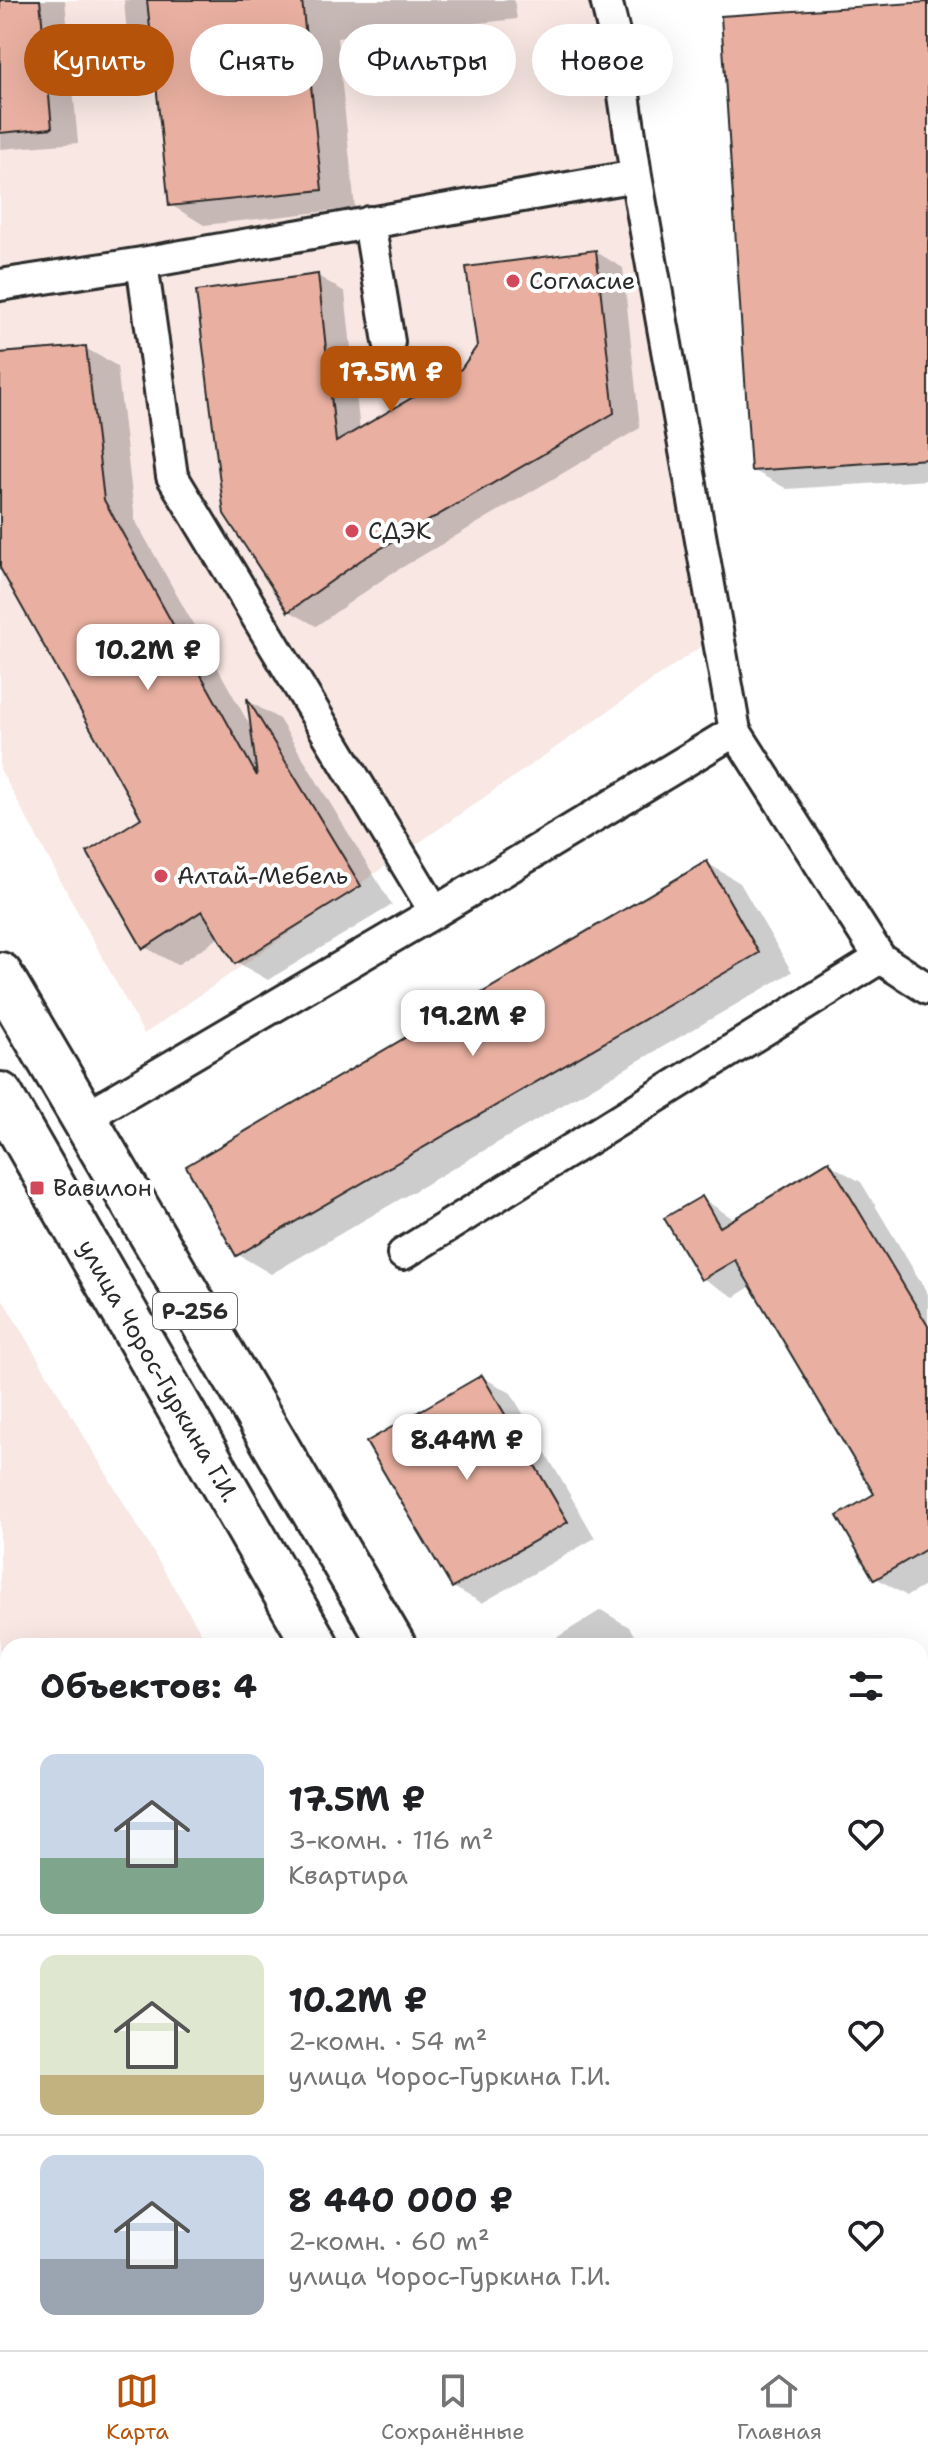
<!DOCTYPE html>
<html lang="ru">
<head>
<meta charset="utf-8">
<style>
  :root { --surface:#fff; --page:#f2f2f2; --text:#202124; --muted:#757577; --line:#e0e0e0; --accent:#b45309 }
  body { margin:0; font-family:"Shantell Sans",sans-serif; background:var(--page); color:var(--text); height:100vh; display:flex; flex-direction:column; font-size:30px; white-space:nowrap }
  * { box-sizing:border-box; margin:0 }
  p { font-size:26px; color:var(--muted) }
  .icon { flex:none; width:44px; height:44px; fill:none; stroke:currentColor; stroke-width:2; stroke-linecap:round; stroke-linejoin:round }
  .map { position:relative; flex:1; overflow:hidden }
  .details { position:absolute; left:0px; top:1638px; width:928px; height:712px; display:flex; flex-direction:column; background:var(--surface); border-radius:24px 24px 0 0; box-shadow:0 8px 32px #0002 }
  .details>* { flex:none }
  .banner { position:absolute; left:24px; top:24px; width:880px; height:72px; display:flex; gap:16px }
  .price { position:absolute; translate:-50% -68px; padding:0 18px; border-radius:16px; background:#fff; color:#222; font-size:26px; line-height:52px; filter:drop-shadow(0 2px 4px #0008) }
  .price::after { content:''; position:absolute; left:50%; top:48px; width:24px; height:18px; margin-left:-12px; background:inherit; clip-path:polygon(0 0,100% 0,50% 100%) }
  .price.current { background:var(--accent); color:#fff }
  ul { padding:0; list-style:none }
  li { display:flex; align-items:center; gap:24px; height:200px; padding:0 40px }
  li+li { border-top:2px solid var(--line) }
  li span { display:grid; place-items:center; flex:none; width:224px; height:160px; border-radius:16px; color:#555 }
  li>.icon { margin-inline-start:auto }
  span .icon { width:96px; height:96px; fill:#fffc; stroke-width:1 }
  li b { font-size:34px }
  h2 { display:flex; justify-content:space-between; align-items:center; height:96px; padding:0 40px; font-size:34px }
  .tag { padding:0 28px; border-radius:36px; background:var(--surface); box-shadow:0 8px 32px #0002; font-size:28px; line-height:72px }
  .tag.current { background:var(--accent); color:#fff }
  .tabs { display:flex; justify-content:space-around; align-items:center; height:112px; border-top:2px solid var(--line); background:var(--surface); font-size:22px; color:var(--muted) }
  .tabs a { display:grid; justify-items:center; gap:4px }
  .tabs .current { color:var(--accent) }
  .map>svg:first-child { display:block }
  .built { fill:#f8e7e3 }
  .shadow { fill:#0003 }
  .building { fill:#e9b0a1; stroke:#2b2b2b; stroke-width:2 }
  .lines { fill:none; stroke-linecap:round; stroke-linejoin:round }
  .lane-casing { stroke:#2b2b2b; stroke-width:36 }
  .primary-casing { stroke:#2b2b2b; stroke-width:50 }
  .lane { stroke:#fff; stroke-width:30 }
  .primary { stroke:#fff; stroke-width:44 }
  .poi-dot { fill:#d1495b; stroke:#fff; stroke-width:3 }
  .labels { text-anchor:middle; stroke-width:8; stroke-linejoin:round; paint-order:stroke }
  .shield { fill:#fff; stroke:#6b6b6b; stroke-width:2 }
  .shield-label { font-size:22px; font-weight:bold; fill:#2b2b2b }
  .poi-label { font-size:24px; fill:#2b2b2b; stroke:#fff; text-anchor:start }
  .street-label { font-size:24px; fill:#2b2b2b; stroke:#fff }
</style>
</head>
<body>
<div class="map">
<svg width="928" height="2350" viewBox="0 0 928 2350">
  <rect width="100%" height="100%" fill="#fff"/>
  <filter id="ink" filterUnits="userSpaceOnUse"><feTurbulence type="fractalNoise" baseFrequency=".0125" numOctaves="2"/><feDisplacementMap in="SourceGraphic" scale="16" xChannelSelector="R" yChannelSelector="G"/><feConvolveMatrix kernelMatrix="1 2 1 2 8 2 1 2 1" color-interpolation-filters="sRGB"/></filter>
  <g filter="url(#ink)">
    <!-- built -->
    <path class="built" d="M 0,0 L 623,0 L 726,629 L 144,1034 L 0,769 Z
      M 0,1295 L 209,1646 L 8,1646 L 8,2342 L 623,2342 L 627,2350 L 0,2350 Z"/>
    <!-- shadow -->
    <path class="shadow" d="M 0,0 L 65,0 L 78,143 L 0,149 Z
      M 124,0 L 514,0 L 517,19 L 337,38 L 355,208 L 204,225 L 171,205 L 154,50 L 127,35 Z
      M 928,4 L 928,480 L 787,489 L 753,470 Z
      M 596,252 L 623,268 L 640,428 L 389,575 L 316,626 L 289,611 L 318,276 L 345,292 L 360,431 L 463,370 Z
      M 85,348 L 117,366 L 135,520 L 254,733 L 250,702 L 279,719 L 392,905 L 268,980 L 236,962 L 220,937 L 177,965 L 145,947 L 144,819 L 0,563 L 0,355 Z
      M 707,863 L 740,883 L 792,972 L 271,1274 L 237,1254 Z
      M 829,1164 L 861,1182 L 928,1294 L 928,1584 L 907,1596 L 876,1578 L 877,1495 L 753,1285 L 734,1297 L 702,1278 L 702,1198 L 735,1220 Z
      M 482,1377 L 511,1393 L 595,1538 L 482,1603 L 453,1587 Z
      M 601,1610 L 629,1627 L 641,1646 L 543,1646 Z
      M 8,1743 L 8,2184 L 0,2189 L 0,1748 Z
      M 928,2025 L 928,2181 L 920,2186 L 920,2030 Z
      M 0,2276 L 8,2290 L 0,2297 Z"/>
    <!-- building -->
    <path class="building" d="M 0,0 L 40,0 L 52,128 L 0,133 Z
      M 147,0 L 302,0 L 322,190 L 169,206 Z
      M 928,2 L 928,459 L 751,471 L 721,16 Z
      M 596,250 L 614,413 L 361,560 L 288,612 L 224,514 L 196,291 L 318,274 L 336,442 L 461,369 L 477,346 L 466,267 Z
      M 86,346 L 104,500 L 257,776 L 247,698 L 361,886 L 235,964 L 202,911 L 143,949 L 87,852 L 141,818 L 0,568 L 0,353 Z
      M 707,861 L 759,953 L 236,1256 L 186,1166 Z
      M 829,1161 L 928,1326 L 928,1548 L 874,1580 L 837,1516 L 874,1494 L 735,1260 L 701,1280 L 664,1218 L 702,1196 L 720,1227 Z
      M 482,1375 L 568,1522 L 452,1588 L 366,1442 Z"/>
    <g class="lines">
      <defs>
        <path id="lane" d="M 636,176 L 735,731
          M 369,222 L 389,342
          M 142,263 L 636,176 L 616,41 L 606,0
          M 0,285 L 142,263 L 172,476 L 435,912 L 82,1119
          M 435,912 L 735,731 L 880,958 L 928,989
          M 403,1254 L 880,958
          M 920,2224 L 928,2219
          M 60,2350 L 72,2342"/>
        <g id="primary">
          <path d="M 0,975 L 393,1646"/>
          <path id="s1" d="M 0,1095 L 316,1646"/>
          <path d="M 720,2342 L 725,2350"/>
          <path d="M 802,2342 L 807,2350"/>
        </g>
      </defs>
      <!-- lane casing -->
      <use href="#lane" class="lane-casing"/>
      <!-- primary casing -->
      <use href="#primary" class="primary-casing"/>
      <!-- lane -->
      <use href="#lane" class="lane"/>
      <!-- primary -->
      <use href="#primary" class="primary"/>
    </g>
  </g>
  <!-- markers -->
  <g class="poi-dot">
    <circle cx="513" cy="281" r="8"/>
    <circle cx="352" cy="531" r="8"/>
    <circle cx="161" cy="876" r="8"/>
    <rect x="29" y="1180" width="16" height="16" rx="4"/>
  </g>
  <g class="labels">
    <!-- shield labels -->
    <rect class="shield" x="153" y="1293" width="84" height="36" rx="6"/>
    <g class="shield-label">
      <text x="195" y="1319">Р-256</text>
    </g>
    <!-- poi labels -->
    <g class="poi-label">
      <text x="529" y="289">Согласие</text>
      <text x="368" y="539">СДЭК</text>
      <text x="177" y="884">Алтай-Мебель</text>
      <text x="53" y="1196">Вавилон</text>
    </g>
    <!-- street labels -->
    <g class="street-label">
      <text dy="8" stroke="none"><textPath href="#s1" startOffset="318">улица Чорос-Гуркина Г.И.</textPath></text>
    </g>
  </g>
</svg>
<b class="price current" style="left:391px;top:414px">17.5M ₽</b>
<b class="price" style="left:148px;top:692px">10.2M ₽</b>
<b class="price" style="left:473px;top:1058px">19.2M ₽</b>
<b class="price" style="left:467px;top:1482px">8.44M ₽</b>
<div class="banner">
<a class="tag current">Купить</a>
<a class="tag">Снять</a>
<a class="tag">Фильтры</a>
<a class="tag">Новое</a>
</div>
<section class="details">
<h2>Объектов: 4<svg class="icon" aria-label="filters" viewBox="0 0 24 24"><path d="M4 7h16M4 17h16"/><circle cx="9" cy="7" r="2"/><circle cx="15" cy="17" r="2"/></svg></h2>
<ul>
<li><span style="background:linear-gradient(#c9d6e8 65%,#7fa58c 0)"><svg class="icon" aria-label="home" viewBox="0 0 24 24"><path d="M3 11l9-7 9 7M6 9v11h12V9"/></svg></span><div><b>17.5M ₽</b><p>3-комн. · 116 m²</p><p>Квартира</p></div><svg class="icon" aria-label="heart" viewBox="0 0 24 24"><path d="M12 20l-8-8c-3-5 5-10 8-4 3-6 11-1 8 4z"/></svg></li>
<li><span style="background:linear-gradient(#dfe7d0 75%,#c2b280 0)"><svg class="icon" aria-label="home" viewBox="0 0 24 24"><path d="M3 11l9-7 9 7M6 9v11h12V9"/></svg></span><div><b>10.2M ₽</b><p>2-комн. · 54 m²</p><p>улица Чорос-Гуркина Г.И.</p></div><svg class="icon" aria-label="heart" viewBox="0 0 24 24"><path d="M12 20l-8-8c-3-5 5-10 8-4 3-6 11-1 8 4z"/></svg></li>
<li><span style="background:linear-gradient(#c9d6e8 65%,#9aa5b1 0)"><svg class="icon" aria-label="home" viewBox="0 0 24 24"><path d="M3 11l9-7 9 7M6 9v11h12V9"/></svg></span><div><b>8 440 000 ₽</b><p>2-комн. · 60 m²</p><p>улица Чорос-Гуркина Г.И.</p></div><svg class="icon" aria-label="heart" viewBox="0 0 24 24"><path d="M12 20l-8-8c-3-5 5-10 8-4 3-6 11-1 8 4z"/></svg></li>
</ul>
</section>
</div>
<nav class="tabs">
<a class="current"><svg class="icon" aria-label="map" viewBox="0 0 24 24"><path d="M3 6l6-2 6 2 6-2v14l-6 2-6-2-6 2zM9 4v14M15 6v14"/></svg>Карта</a>
<a><svg class="icon" aria-label="saved" viewBox="0 0 24 24"><path d="M7 4h10v16l-5-4-5 4z"/></svg>Сохранённые</a>
<a><svg class="icon" aria-label="home" viewBox="0 0 24 24"><path d="M3 11l9-7 9 7M6 9v11h12V9"/></svg>Главная</a>
</nav>
</body>
</html>
